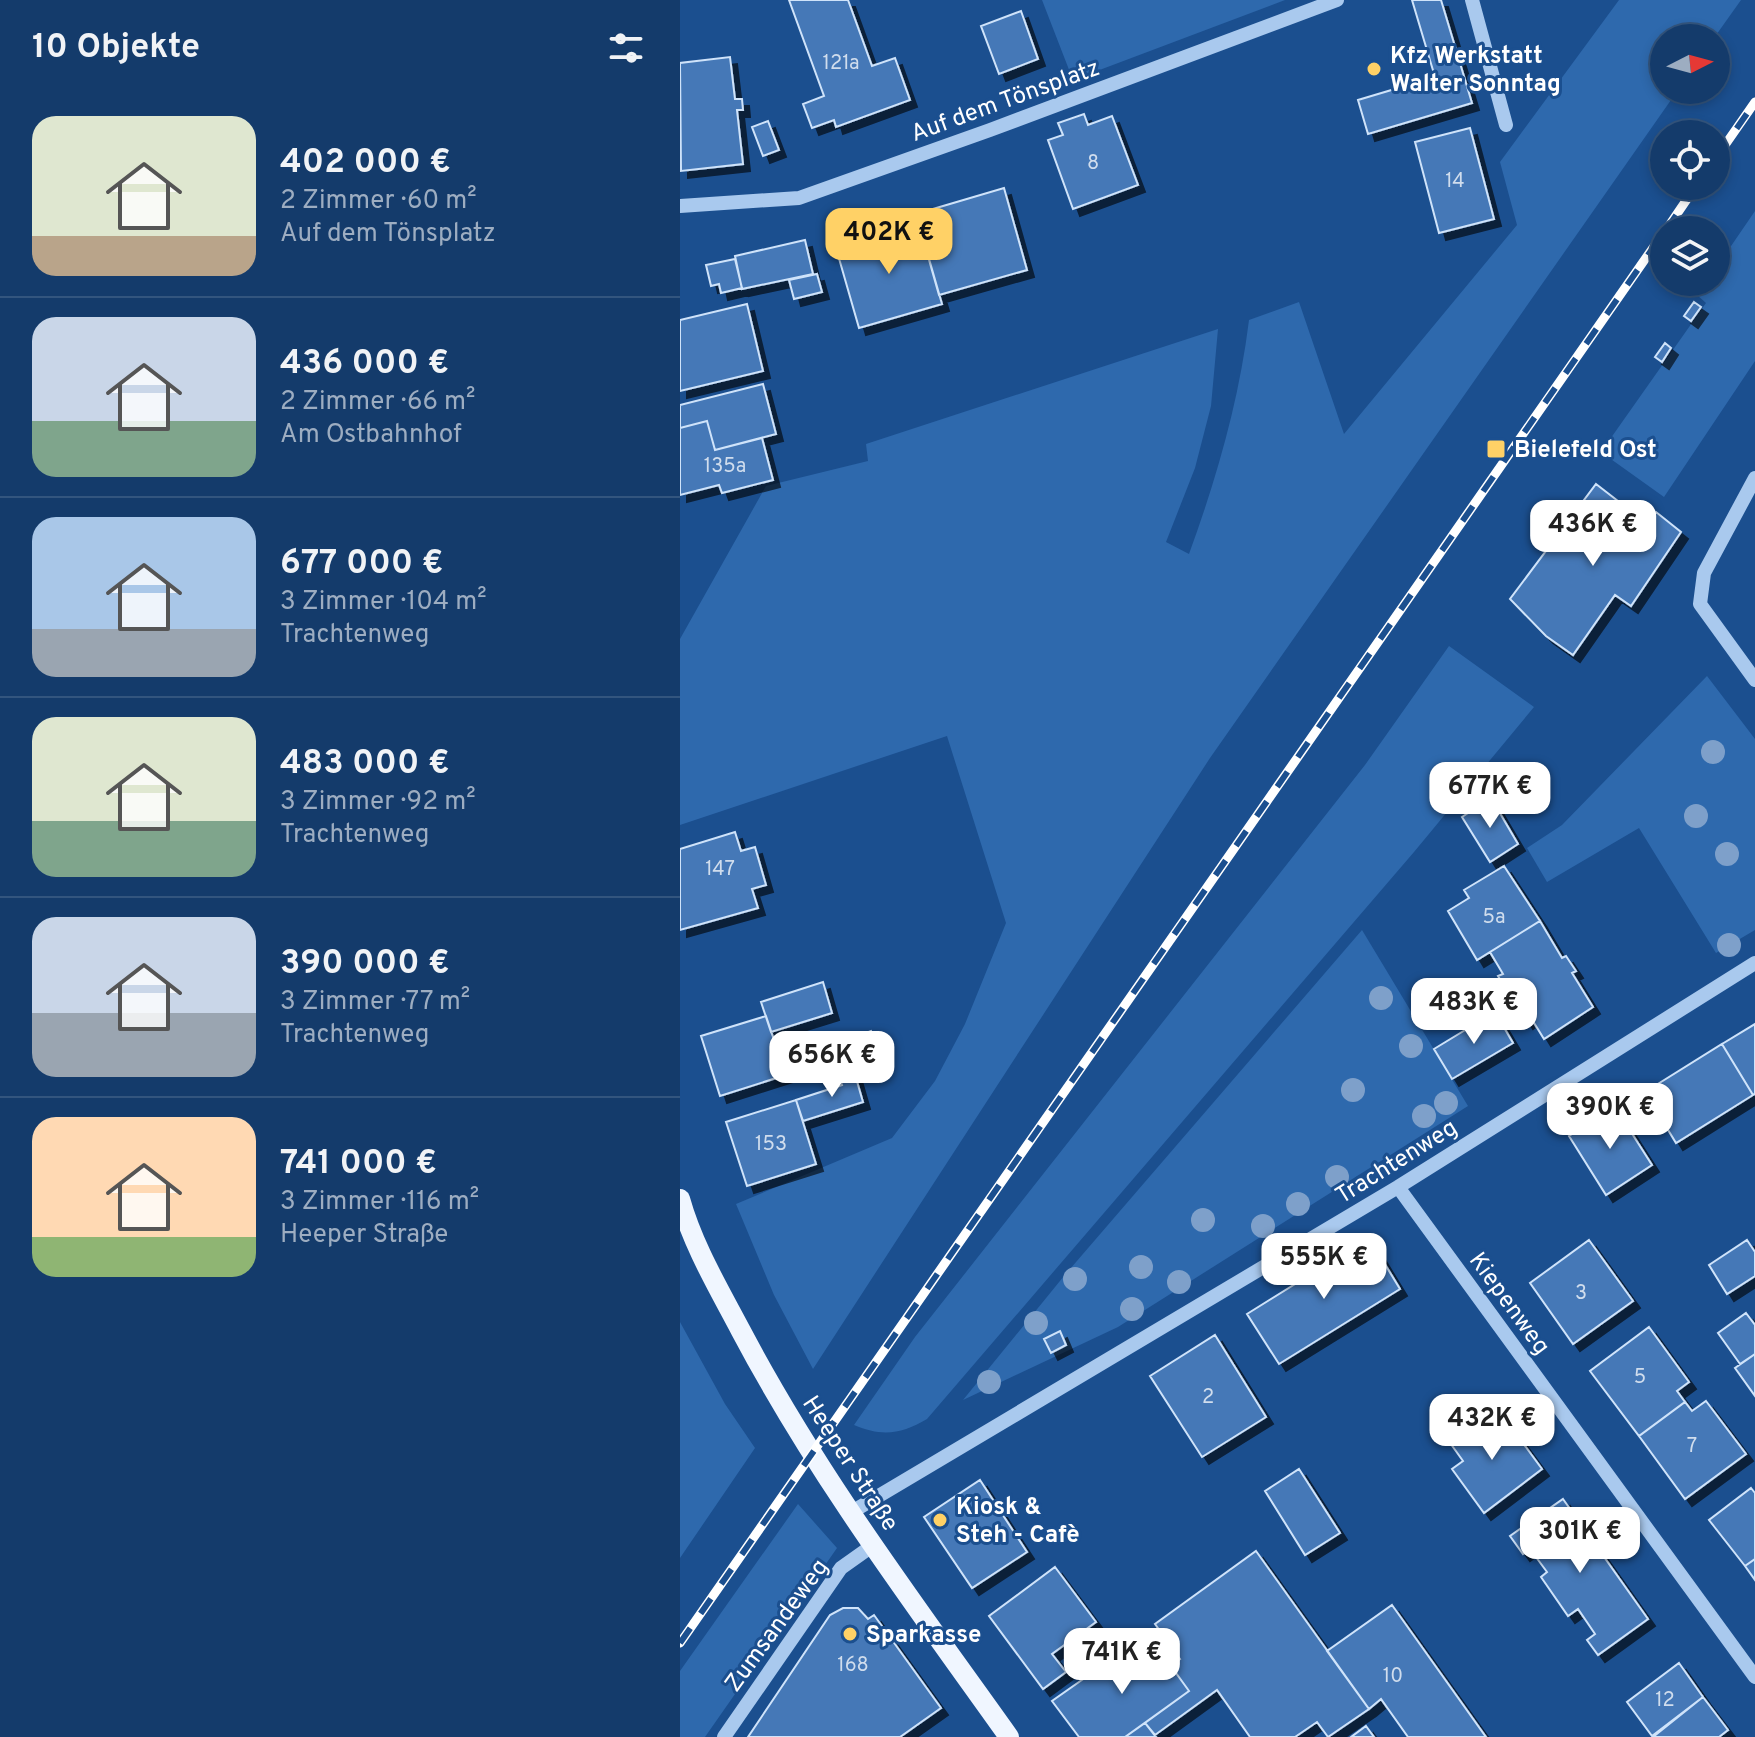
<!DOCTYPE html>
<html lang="de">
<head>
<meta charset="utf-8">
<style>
  :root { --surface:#143b6b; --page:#214673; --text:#f1f3f6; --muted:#9dadc1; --line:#33557e; --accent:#ffd166 }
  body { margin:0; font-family:Overpass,sans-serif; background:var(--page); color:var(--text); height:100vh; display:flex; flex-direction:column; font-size:30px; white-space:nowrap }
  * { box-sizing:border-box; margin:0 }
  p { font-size:26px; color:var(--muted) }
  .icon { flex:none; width:44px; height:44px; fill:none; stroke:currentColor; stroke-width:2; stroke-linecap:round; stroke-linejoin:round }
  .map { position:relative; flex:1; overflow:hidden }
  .details { display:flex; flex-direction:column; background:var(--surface); width:680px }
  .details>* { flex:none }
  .needle { width:52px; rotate:84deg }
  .buttons { position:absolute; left:970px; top:24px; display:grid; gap:16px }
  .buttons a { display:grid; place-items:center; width:80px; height:80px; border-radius:50%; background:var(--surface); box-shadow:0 4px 12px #0003,0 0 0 2px var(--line); font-size:40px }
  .price { position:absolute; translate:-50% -68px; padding:0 18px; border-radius:16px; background:#fff; color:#222; font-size:26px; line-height:52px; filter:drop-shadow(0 2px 4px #0008) }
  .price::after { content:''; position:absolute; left:50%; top:48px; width:24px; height:18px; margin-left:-12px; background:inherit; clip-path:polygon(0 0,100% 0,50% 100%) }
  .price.active { background:var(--accent); color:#111 }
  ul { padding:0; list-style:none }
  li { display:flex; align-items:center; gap:24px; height:200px; padding:0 32px }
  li+li { border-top:2px solid var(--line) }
  li span { display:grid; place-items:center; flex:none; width:224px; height:160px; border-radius:24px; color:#555 }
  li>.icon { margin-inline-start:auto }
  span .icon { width:96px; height:96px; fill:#fffc; stroke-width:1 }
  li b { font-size:34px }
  h2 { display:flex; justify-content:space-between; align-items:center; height:96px; padding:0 32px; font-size:34px }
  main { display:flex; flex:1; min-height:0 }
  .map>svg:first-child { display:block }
  .green { fill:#2e69ad }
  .building { fill:#4478b7; stroke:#cfe3fa; stroke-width:2; filter:url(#shadow) }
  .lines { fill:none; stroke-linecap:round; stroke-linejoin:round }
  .minor { stroke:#a9c9ee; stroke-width:14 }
  .major { stroke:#f0f6ff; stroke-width:20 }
  .rail-casing { stroke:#fff; stroke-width:9 }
  .rail { stroke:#1b4f8f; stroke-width:6; stroke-dasharray:18; stroke-linecap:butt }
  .tree { fill:#7ea0ca }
  .poi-dot { fill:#ffd166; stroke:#1b4f8f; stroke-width:3 }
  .labels { text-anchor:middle; stroke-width:6; stroke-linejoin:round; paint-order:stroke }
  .number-label { font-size:20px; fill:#d0dded }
  .poi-label { font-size:24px; font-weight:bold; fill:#fff; stroke:#1b4f8f; text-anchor:start }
  .street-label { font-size:24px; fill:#fff; stroke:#1b4f8f }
</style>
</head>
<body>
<main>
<section class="details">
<h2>10 Objekte<svg class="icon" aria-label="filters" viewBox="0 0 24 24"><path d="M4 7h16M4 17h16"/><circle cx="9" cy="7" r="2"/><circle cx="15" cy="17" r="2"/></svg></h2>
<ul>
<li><span style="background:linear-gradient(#dfe7d0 75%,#b9a48a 0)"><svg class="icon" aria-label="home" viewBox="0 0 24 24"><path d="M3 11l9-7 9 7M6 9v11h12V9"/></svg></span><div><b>402 000 €</b><p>2 Zimmer · 60 m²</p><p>Auf dem Tönsplatz</p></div></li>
<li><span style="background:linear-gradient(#c9d6e8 65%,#7fa58c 0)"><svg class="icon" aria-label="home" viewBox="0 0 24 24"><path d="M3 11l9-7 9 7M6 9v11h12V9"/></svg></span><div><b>436 000 €</b><p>2 Zimmer · 66 m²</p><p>Am Ostbahnhof</p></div></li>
<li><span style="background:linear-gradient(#a9c7e8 70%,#9aa5b1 0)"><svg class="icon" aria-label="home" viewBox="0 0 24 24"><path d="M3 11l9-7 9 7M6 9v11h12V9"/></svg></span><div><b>677 000 €</b><p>3 Zimmer · 104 m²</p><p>Trachtenweg</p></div></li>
<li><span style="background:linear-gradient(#dfe7d0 65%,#7fa58c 0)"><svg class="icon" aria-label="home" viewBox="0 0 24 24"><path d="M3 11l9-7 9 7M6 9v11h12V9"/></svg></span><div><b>483 000 €</b><p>3 Zimmer · 92 m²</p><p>Trachtenweg</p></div></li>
<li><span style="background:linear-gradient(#c9d6e8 60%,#9aa5b1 0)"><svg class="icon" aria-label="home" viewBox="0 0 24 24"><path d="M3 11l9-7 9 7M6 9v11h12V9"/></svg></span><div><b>390 000 €</b><p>3 Zimmer · 77 m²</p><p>Trachtenweg</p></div></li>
<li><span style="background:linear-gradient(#ffd9b3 75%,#8fb573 0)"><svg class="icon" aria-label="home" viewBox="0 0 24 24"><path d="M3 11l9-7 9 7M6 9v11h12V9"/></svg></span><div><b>741 000 €</b><p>3 Zimmer · 116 m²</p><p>Heeper Straße</p></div></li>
</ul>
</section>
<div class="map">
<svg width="1075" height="1737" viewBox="0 0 1075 1737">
  <defs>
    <filter id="shadow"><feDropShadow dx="7" dy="7" stdDeviation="0" flood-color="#0009"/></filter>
  </defs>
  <rect width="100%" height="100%" fill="#1b4f8f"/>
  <!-- green -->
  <path class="green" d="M 362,0 L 605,0 L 393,80 Z
    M 939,0 L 1061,0 L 1034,38 L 984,38 L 984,90 L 998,90 L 530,758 L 133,1369 L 94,1295 L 56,1204 L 212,1138 L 255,1081 L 285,1024 L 326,923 L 267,736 L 0,825 L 0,639 L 86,486 L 188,461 L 186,444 L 538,329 L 531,406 L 515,468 L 486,542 L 509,554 C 537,477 559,401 569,320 L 619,302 L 664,434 L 837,225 L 820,162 Z
    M 1075,211 L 1075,361 L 984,497 L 921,452 L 1026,303 L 1017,295 L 1026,282 L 1036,282 L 1036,268 Z
    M 769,646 L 854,707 L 734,852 L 247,1419 C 222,1434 202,1437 174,1425 L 235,1337 L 685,765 Z
    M 1027,676 L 1075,739 L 1075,930 L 1036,953 L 959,828 L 867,882 L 847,848 L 882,825 Z
    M 682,930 L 788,1106 L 438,1327 L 283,1400 L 384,1276 Z
    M 0,1322 L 45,1404 L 75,1448 L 0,1558 Z
    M 118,1504 L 157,1548 L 25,1737 L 0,1737 L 0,1671 Z"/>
  <!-- building -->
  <path class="building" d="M 109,0 L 168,0 L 192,66 L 215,58 L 230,100 L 156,127 L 154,120 L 132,128 L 123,104 L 144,96 Z
    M 732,0 L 761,0 L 792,103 L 688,134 L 678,100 L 755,77 Z
    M 341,11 L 358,59 L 319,74 L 301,26 Z
    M 50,57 L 55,99 L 62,99 L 63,110 L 57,110 L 63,164 L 1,171 L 0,63 Z
    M 404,114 L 408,125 L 432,116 L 458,185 L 393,209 L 368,140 L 383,135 L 378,123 Z
    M 88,121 L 99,150 L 83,156 L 72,127 Z
    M 790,128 L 814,219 L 759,233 L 735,142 Z
    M 324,188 L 347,270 L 259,295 L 236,214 Z
    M 239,224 L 262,304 L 179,328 L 156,248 Z
    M 125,240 L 133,274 L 62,289 L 55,256 Z
    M 55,259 L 62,288 L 41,293 L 39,284 L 31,286 L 26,265 Z
    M 137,274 L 142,292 L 114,299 L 109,280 Z
    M 1014,302 L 1021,307 L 1011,321 L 1004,316 Z
    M 67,304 L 83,371 L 0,391 L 0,320 Z
    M 985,343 L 991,348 L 982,362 L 975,357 Z
    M 83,384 L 96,434 L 35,450 L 27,421 L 0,428 L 0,405 Z
    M 27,421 L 35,450 L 82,438 L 93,480 L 42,493 L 39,485 L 0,495 L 0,428 Z
    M 916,484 L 965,522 L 976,512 L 1001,532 L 951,606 L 935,595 L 893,655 L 866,636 L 830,599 Z
    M 811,798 L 838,844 L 810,862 L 782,817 Z
    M 55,832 L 61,851 L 75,847 L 86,885 L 72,889 L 78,908 L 0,930 L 0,849 Z
    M 824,866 L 860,921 L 797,960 L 768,911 L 789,898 L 784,890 Z
    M 860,921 L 882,958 L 886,956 L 896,971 L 892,973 L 913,1007 L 864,1039 L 851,1018 L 846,1022 L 818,976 L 823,974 L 810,952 Z
    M 143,982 L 152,1013 L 91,1032 L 81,1002 Z
    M 815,1012 L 833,1043 L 772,1079 L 754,1049 Z
    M 86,1016 L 98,1052 L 130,1041 L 137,1065 L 40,1096 L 21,1036 Z
    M 1075,1024 L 1075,1094 L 1073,1095 L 1042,1044 Z
    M 191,1031 L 199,1054 L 153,1071 L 146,1048 Z
    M 1042,1044 L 1073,1095 L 996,1143 L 965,1092 Z
    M 174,1071 L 183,1102 L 123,1121 L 116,1100 L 162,1085 L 159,1076 Z
    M 116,1100 L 136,1164 L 67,1186 L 46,1122 Z
    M 935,1107 L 972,1165 L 926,1195 L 889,1136 Z
    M 689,1238 L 720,1289 L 599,1364 L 567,1314 Z
    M 909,1240 L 953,1301 L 893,1344 L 850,1283 Z
    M 1067,1240 L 1075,1252 L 1075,1276 L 1047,1294 L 1029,1265 Z
    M 1066,1313 L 1075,1325 L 1075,1354 L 1060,1364 L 1038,1333 Z
    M 969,1327 L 1009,1382 L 997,1391 L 1005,1402 L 959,1436 L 910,1371 Z
    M 380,1331 L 386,1345 L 371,1353 L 364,1339 Z
    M 535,1335 L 586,1417 L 522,1457 L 470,1376 Z
    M 1075,1354 L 1075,1396 L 1055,1368 Z
    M 1026,1401 L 1066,1454 L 1005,1499 L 959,1436 L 1005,1402 L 1012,1411 Z
    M 823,1416 L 862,1469 L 804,1513 L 772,1469 L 783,1461 L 768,1440 L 797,1419 L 805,1429 Z
    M 619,1469 L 660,1533 L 625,1555 L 585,1491 Z
    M 300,1480 L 347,1552 L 292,1588 L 244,1517 Z
    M 1071,1488 L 1075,1493 L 1075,1559 L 1065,1566 L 1029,1520 Z
    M 883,1499 L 968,1619 L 918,1655 L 907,1640 L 915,1634 L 898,1609 L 888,1616 L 861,1577 L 867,1572 L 850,1549 L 843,1554 L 830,1536 Z
    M 576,1551 L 689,1709 L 648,1737 L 637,1722 L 615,1737 L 570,1737 L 537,1690 L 475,1735 L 465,1723 L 509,1691 L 491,1666 L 500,1659 L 475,1624 Z
    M 1075,1559 L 1075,1580 L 1065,1566 Z
    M 375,1567 L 416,1622 L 372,1654 L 386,1672 L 363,1689 L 309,1616 Z
    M 712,1605 L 806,1737 L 728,1737 L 701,1699 L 689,1709 L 647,1651 Z
    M 163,1608 L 178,1608 L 188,1619 L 194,1615 L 261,1708 L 220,1737 L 68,1737 L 150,1615 Z
    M 472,1640 L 509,1691 L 445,1737 L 399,1737 L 372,1701 L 419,1668 L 423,1675 Z
    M 999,1663 L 1023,1697 L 972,1736 L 947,1702 Z
    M 1023,1697 L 1048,1730 L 1039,1737 L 973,1737 Z
    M 465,1723 L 476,1737 L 445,1737 Z
    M 686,1726 L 694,1737 L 671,1737 Z"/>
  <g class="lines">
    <!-- minor -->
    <path class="minor" d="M 792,0 L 826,125
      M 0,206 L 119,198 L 310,130 L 657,0
      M 1075,478 L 1024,573 L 1020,604 L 1075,680
      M 718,1187 L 1075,1677
      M 170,1513 L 718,1187 L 1075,963
      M 44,1737 L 161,1568 L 192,1546"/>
    <!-- major -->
    <path class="major" d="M 0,1199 C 13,1246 39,1289 61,1331 C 137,1475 235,1605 329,1737"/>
    <defs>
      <path id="rail" d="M 1036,158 L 1075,102
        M 986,230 L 1016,186
        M 0,1643 L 984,232"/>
    </defs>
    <!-- rail casing -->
    <use href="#rail" class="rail-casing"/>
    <!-- rail -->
    <use href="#rail" class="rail"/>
  </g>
  <!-- trees -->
  <g class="tree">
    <circle cx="1033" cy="752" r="12"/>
    <circle cx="1016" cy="816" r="12"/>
    <circle cx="1047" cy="854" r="12"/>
    <circle cx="1049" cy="945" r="12"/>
    <circle cx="701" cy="998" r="12"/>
    <circle cx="731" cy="1046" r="12"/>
    <circle cx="673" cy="1090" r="12"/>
    <circle cx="766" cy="1103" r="12"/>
    <circle cx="744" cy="1116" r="12"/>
    <circle cx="657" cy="1177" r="12"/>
    <circle cx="618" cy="1204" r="12"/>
    <circle cx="523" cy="1220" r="12"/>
    <circle cx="583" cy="1226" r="12"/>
    <circle cx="461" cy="1267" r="12"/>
    <circle cx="395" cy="1279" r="12"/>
    <circle cx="499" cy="1282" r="12"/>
    <circle cx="452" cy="1309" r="12"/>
    <circle cx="356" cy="1323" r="12"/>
    <circle cx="309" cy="1382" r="12"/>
  </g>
  <!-- markers -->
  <g class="poi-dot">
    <circle cx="694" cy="69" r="8"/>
    <rect x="806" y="439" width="20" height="20" rx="4"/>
    <circle cx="260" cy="1520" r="8"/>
    <circle cx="170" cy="1634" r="8"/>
  </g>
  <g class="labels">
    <!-- number labels -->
    <g class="number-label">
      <text x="161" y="69">121a</text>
      <text x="413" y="169">8</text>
      <text x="775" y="187">14</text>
      <text x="45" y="472">135a</text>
      <text x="40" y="875">147</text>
      <text x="814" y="923">5a</text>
      <text x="91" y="1150">153</text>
      <text x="901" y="1299">3</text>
      <text x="960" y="1383">5</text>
      <text x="528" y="1403">2</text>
      <text x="1012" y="1452">7</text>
      <text x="173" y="1671">168</text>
      <text x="713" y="1682">10</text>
      <text x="985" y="1706">12</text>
    </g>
    <!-- poi labels -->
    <g class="poi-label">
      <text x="710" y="63">Kfz Werkstatt<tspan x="710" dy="28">Walter Sonntag</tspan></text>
      <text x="834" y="457">Bielefeld Ost</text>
      <text x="276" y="1514">Kiosk &amp;<tspan x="276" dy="28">Steh - Cafè</tspan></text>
      <text x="186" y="1642">Sparkasse</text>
    </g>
    <!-- street labels -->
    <g class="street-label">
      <text transform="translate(325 100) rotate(-20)" y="8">Auf dem Tönsplatz</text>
      <text transform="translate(716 1161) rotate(-32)" y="8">Trachtenweg</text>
      <text transform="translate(830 1303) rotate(54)" y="8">Kiepenweg</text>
      <text transform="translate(171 1463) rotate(57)" y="8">Heeper Straße</text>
      <text transform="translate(96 1625) rotate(-54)" y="8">Zumsandeweg</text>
    </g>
  </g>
</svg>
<div class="buttons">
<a><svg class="needle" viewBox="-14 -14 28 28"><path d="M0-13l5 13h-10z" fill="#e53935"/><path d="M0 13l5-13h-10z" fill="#9dadc1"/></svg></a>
<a><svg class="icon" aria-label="locate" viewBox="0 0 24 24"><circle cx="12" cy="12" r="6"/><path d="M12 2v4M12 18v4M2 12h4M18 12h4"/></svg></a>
<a><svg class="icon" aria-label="layers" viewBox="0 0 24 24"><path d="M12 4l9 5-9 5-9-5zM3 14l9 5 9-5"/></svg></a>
</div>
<b class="price active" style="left:209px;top:276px">402K €</b>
<b class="price" style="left:913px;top:568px">436K €</b>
<b class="price" style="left:810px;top:830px">677K €</b>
<b class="price" style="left:794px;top:1046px">483K €</b>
<b class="price" style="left:152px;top:1099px">656K €</b>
<b class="price" style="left:930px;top:1151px">390K €</b>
<b class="price" style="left:644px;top:1301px">555K €</b>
<b class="price" style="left:812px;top:1462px">432K €</b>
<b class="price" style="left:900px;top:1575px">301K €</b>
<b class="price" style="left:442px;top:1696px">741K €</b>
</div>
</main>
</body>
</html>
